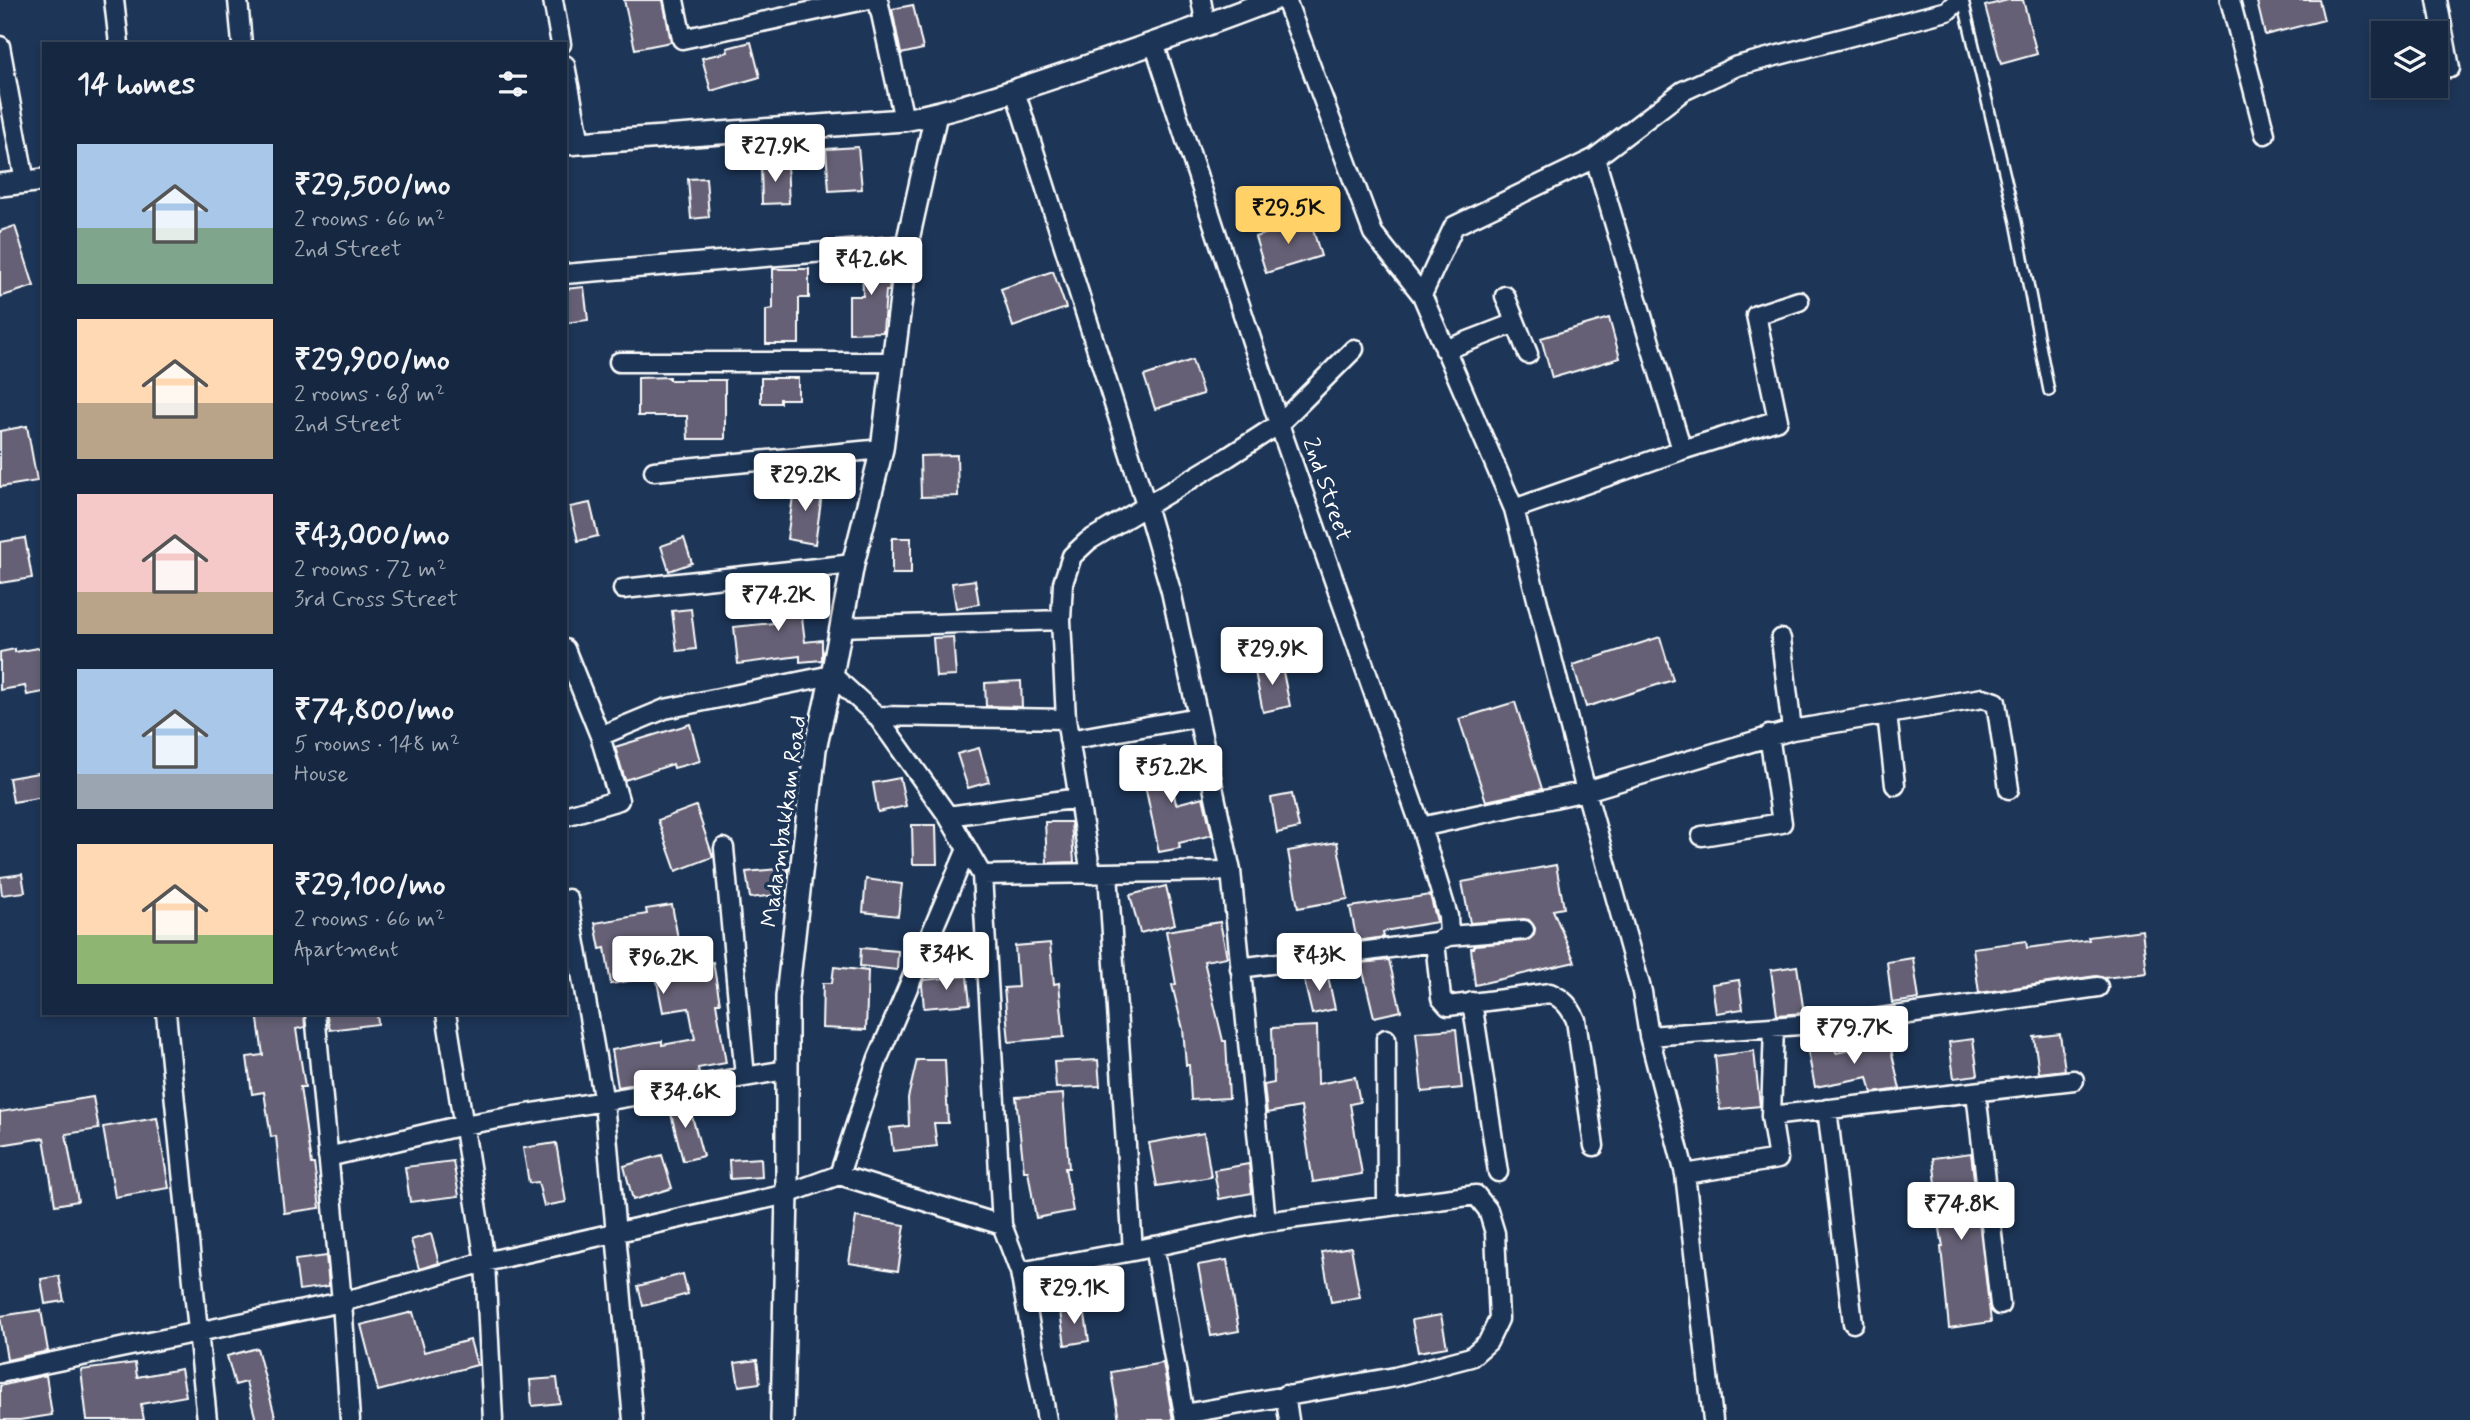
<!DOCTYPE html>
<html lang="en">
<head>
<meta charset="utf-8">
<style>
  :root { --surface:#162841; --page:#1f3048; --text:#f1f3f6; --muted:#9ea6b1; --line:#35445a; --accent:#ffd166 }
  body { margin:0; font-family:Mynerve,sans-serif; background:var(--page); color:var(--text); height:100vh; display:flex; flex-direction:column; font-size:26px; white-space:nowrap }
  * { box-sizing:border-box; margin:0 }
  p { font-size:23px; color:var(--muted) }
  .icon { flex:none; width:38px; height:38px; fill:none; stroke:currentColor; stroke-width:2; stroke-linecap:round; stroke-linejoin:round }
  .map { position:relative; flex:1; overflow:hidden }
  .sheet { position:absolute; left:42px; top:42px; width:525px; height:973px; display:flex; flex-direction:column; background:var(--surface); border-radius:0px; box-shadow:0 4px 10px #0003,0 0 0 2px var(--line) }
  .sheet>* { flex:none }
  .fabs { position:absolute; left:2371px; top:21px; display:grid; gap:14px }
  .fabs a { display:grid; place-items:center; width:77px; height:77px; border-radius:0px; background:var(--surface); box-shadow:0 4px 10px #0003,0 0 0 2px var(--line); font-size:35px }
  .price { position:absolute; translate:-50% -60px; padding:0 16px; border-radius:7px; background:#fff; color:#222; font-size:23px; line-height:46px; filter:drop-shadow(0 2px 4px #0008) }
  .price::after { content:''; position:absolute; left:50%; top:42px; width:21px; height:16px; margin-left:-10px; background:inherit; clip-path:polygon(0 0,100% 0,50% 100%) }
  .price.active { background:var(--accent); color:#111 }
  ul { padding:0; list-style:none }
  li { display:flex; align-items:center; gap:21px; height:175px; padding:0 35px }
  li span { display:grid; place-items:center; flex:none; width:196px; height:140px; border-radius:0px; color:#555 }
  li>.icon { margin-inline-start:auto }
  span .icon { width:84px; height:84px; fill:#fffc; stroke-width:1 }
  li b { font-size:30px }
  h2 { display:flex; justify-content:space-between; align-items:center; height:84px; padding:0 35px; font-size:30px }
  .map>svg:first-child { display:block }
  .building { fill:#656174; stroke:#fff; stroke-width:2 }
  .lines { fill:none; stroke-linecap:round; stroke-linejoin:round }
  .service-casing { stroke:#fff; stroke-width:14 }
  .minor-casing { stroke:#fff; stroke-width:23 }
  .tertiary-casing { stroke:#fff; stroke-width:26 }
  .service { stroke:#1d3557; stroke-width:9 }
  .minor { stroke:#1d3557; stroke-width:18 }
  .tertiary { stroke:#1d3557; stroke-width:21 }
  .labels { text-anchor:middle; stroke-width:7; stroke-linejoin:round; paint-order:stroke }
  .street-label { font-size:23px; fill:#fff; stroke:#1d3557 }
</style>
</head>
<body>
<div class="map">
<svg width="2470" height="1420" viewBox="0 0 2470 1420">
  <rect width="100%" height="100%" fill="#1d3557"/>
  <filter id="ink" filterUnits="userSpaceOnUse"><feTurbulence type="fractalNoise" baseFrequency=".0143" numOctaves="2"/><feDisplacementMap in="SourceGraphic" scale="14" xChannelSelector="R" yChannelSelector="G"/><feConvolveMatrix kernelMatrix="1 2 1 2 8 2 1 2 1" color-interpolation-filters="sRGB"/></filter>
  <g filter="url(#ink)">
    <!-- building -->
    <path class="building" d="M 624,0 L 663,0 L 671,42 L 635,49 Z
      M 2008,0 L 2023,0 L 2037,54 L 2001,64 L 1985,6 Z
      M 2266,0 L 2319,0 L 2324,20 L 2265,35 L 2257,2 Z
      M 913,5 L 923,49 L 901,54 L 892,9 Z
      M 751,42 L 760,77 L 711,91 L 702,58 L 728,52 L 727,48 Z
      M 858,147 L 862,189 L 829,191 L 826,149 Z
      M 787,163 L 789,203 L 762,204 L 761,164 Z
      M 706,178 L 709,217 L 691,219 L 688,179 Z
      M 1310,220 L 1321,256 L 1266,273 L 1255,237 Z
      M 15,226 L 34,286 L 0,297 L 0,231 Z
      M 893,258 L 889,291 L 886,291 L 883,332 L 849,333 L 849,296 L 863,296 L 862,260 Z
      M 773,269 L 809,269 L 809,298 L 799,298 L 799,344 L 766,344 L 766,310 L 773,309 Z
      M 1053,271 L 1066,308 L 1013,327 L 1001,289 Z
      M 584,287 L 588,320 L 565,323 L 565,289 Z
      M 1609,318 L 1620,358 L 1552,378 L 1541,338 Z
      M 1192,360 L 1203,394 L 1155,409 L 1144,376 Z
      M 669,377 L 669,380 L 725,380 L 725,439 L 688,439 L 687,416 L 638,416 L 638,378 Z
      M 761,378 L 798,378 L 798,399 L 780,399 L 780,403 L 761,403 Z
      M 27,426 L 37,481 L 0,487 L 0,431 Z
      M 957,455 L 958,496 L 921,497 L 920,456 Z
      M 795,482 L 823,487 L 815,544 L 787,539 Z
      M 590,503 L 598,536 L 578,541 L 570,507 Z
      M 25,538 L 32,578 L 0,583 L 0,542 Z
      M 684,538 L 692,563 L 669,571 L 661,546 Z
      M 892,538 L 911,538 L 911,574 L 892,574 Z
      M 975,580 L 979,604 L 956,608 L 952,583 Z
      M 798,585 L 805,642 L 822,640 L 822,660 L 800,662 L 800,656 L 738,664 L 734,627 L 773,623 L 768,589 Z
      M 691,609 L 696,649 L 677,651 L 672,611 Z
      M 953,637 L 956,676 L 936,677 L 933,638 Z
      M 1660,637 L 1673,680 L 1586,707 L 1573,665 Z
      M 44,647 L 44,692 L 27,695 L 25,686 L 0,690 L 0,652 L 15,649 L 15,652 Z
      M 1281,662 L 1290,706 L 1263,712 L 1254,667 Z
      M 1021,681 L 1022,707 L 986,706 L 985,683 Z
      M 1515,702 L 1542,789 L 1486,801 L 1459,719 Z
      M 690,724 L 700,761 L 674,768 L 673,764 L 625,780 L 615,747 Z
      M 1164,746 L 1176,804 L 1203,797 L 1212,835 L 1179,843 L 1180,848 L 1159,852 L 1138,752 Z
      M 979,748 L 989,782 L 968,788 L 957,754 Z
      M 44,772 L 44,797 L 13,802 L 9,778 Z
      M 900,778 L 906,806 L 878,812 L 873,783 Z
      M 1292,794 L 1299,828 L 1277,833 L 1271,798 Z
      M 696,806 L 713,857 L 676,871 L 658,820 Z
      M 1045,822 L 1071,822 L 1074,862 L 1047,863 Z
      M 912,825 L 936,825 L 937,864 L 913,864 Z
      M 1337,842 L 1348,899 L 1298,908 L 1288,851 Z
      M 1556,865 L 1564,908 L 1553,910 L 1575,962 L 1475,985 L 1471,948 L 1474,948 L 1474,945 L 1526,941 L 1534,935 L 1535,928 L 1529,920 L 1524,919 L 1470,923 L 1462,882 Z
      M 788,868 L 785,894 L 750,898 L 746,872 Z
      M 22,874 L 25,892 L 2,895 L 0,877 Z
      M 866,879 L 902,884 L 898,916 L 863,912 Z
      M 1166,886 L 1175,924 L 1140,933 L 1130,895 Z
      M 1430,895 L 1437,922 L 1390,930 L 1383,932 L 1384,937 L 1357,941 L 1350,907 Z
      M 672,905 L 683,967 L 713,962 L 720,1003 L 716,1003 L 726,1063 L 698,1068 L 699,1073 L 618,1087 L 612,1050 L 662,1041 L 662,1045 L 695,1039 L 689,1008 L 663,1012 L 656,976 L 611,984 L 605,948 L 600,949 L 595,923 L 647,914 L 646,909 Z
      M 1220,922 L 1227,957 L 1204,961 L 1223,1041 L 1226,1041 L 1229,1098 L 1191,1100 L 1189,1065 L 1186,1065 L 1183,1029 L 1172,985 L 1176,984 L 1166,931 Z
      M 2142,930 L 2147,973 L 2104,978 L 2096,976 L 1979,993 L 1973,948 L 2026,941 L 2027,948 L 2089,940 L 2088,937 Z
      M 1050,943 L 1054,984 L 1059,983 L 1064,1037 L 1009,1042 L 1004,988 L 1018,987 L 1015,946 Z
      M 861,948 L 898,951 L 897,970 L 860,966 Z
      M 1913,958 L 1919,999 L 1892,1003 L 1887,962 Z
      M 1389,960 L 1401,1011 L 1374,1017 L 1361,963 Z
      M 1797,966 L 1804,1013 L 1777,1015 L 1771,970 Z
      M 834,967 L 868,971 L 866,1030 L 822,1028 L 823,983 L 832,983 Z
      M 1327,972 L 1335,1009 L 1312,1014 L 1303,976 Z
      M 967,976 L 970,1004 L 924,1008 L 922,985 L 923,980 Z
      M 1739,980 L 1743,1009 L 1716,1013 L 1712,984 Z
      M 257,1013 L 304,1013 L 305,1027 L 296,1029 L 305,1087 L 300,1087 L 311,1164 L 314,1164 L 320,1208 L 284,1213 L 276,1136 L 271,1137 L 264,1092 L 252,1094 L 247,1057 L 263,1055 Z
      M 326,1013 L 377,1013 L 378,1024 L 330,1030 Z
      M 1317,1026 L 1318,1084 L 1355,1077 L 1360,1102 L 1350,1104 L 1362,1174 L 1313,1182 L 1301,1107 L 1267,1113 L 1264,1085 L 1274,1083 L 1272,1028 Z
      M 1456,1029 L 1462,1088 L 1422,1092 L 1416,1032 Z
      M 2060,1034 L 2065,1070 L 2039,1073 L 2034,1037 Z
      M 1973,1039 L 1978,1075 L 1954,1078 L 1949,1042 Z
      M 1834,1041 L 1836,1053 L 1889,1041 L 1900,1089 L 1872,1093 L 1868,1077 L 1815,1087 L 1807,1047 Z
      M 1754,1051 L 1760,1106 L 1720,1110 L 1715,1056 Z
      M 917,1060 L 945,1060 L 948,1123 L 934,1123 L 937,1146 L 893,1151 L 890,1128 L 909,1126 L 908,1098 Z
      M 1098,1060 L 1100,1086 L 1056,1088 L 1054,1062 Z
      M 1063,1094 L 1069,1168 L 1065,1168 L 1073,1211 L 1036,1218 L 1028,1171 L 1024,1171 L 1016,1097 Z
      M 93,1097 L 99,1129 L 66,1134 L 78,1201 L 55,1205 L 44,1138 L 0,1145 L 0,1112 Z
      M 687,1098 L 703,1156 L 683,1161 L 668,1102 Z
      M 157,1118 L 169,1188 L 115,1197 L 103,1127 Z
      M 1204,1133 L 1211,1177 L 1157,1186 L 1149,1143 Z
      M 556,1143 L 566,1202 L 544,1206 L 538,1182 L 529,1183 L 523,1148 Z
      M 1971,1153 L 1991,1322 L 1949,1328 L 1941,1247 L 1943,1247 L 1934,1192 L 1937,1192 L 1933,1158 Z
      M 662,1155 L 672,1188 L 633,1200 L 624,1166 Z
      M 761,1158 L 762,1177 L 730,1179 L 729,1160 Z
      M 453,1161 L 459,1196 L 410,1202 L 405,1167 Z
      M 1249,1164 L 1252,1193 L 1219,1199 L 1214,1170 Z
      M 856,1217 L 905,1225 L 898,1271 L 849,1263 Z
      M 431,1234 L 439,1263 L 419,1269 L 411,1240 Z
      M 1351,1247 L 1360,1297 L 1331,1302 L 1322,1252 Z
      M 326,1256 L 329,1286 L 299,1290 L 295,1260 Z
      M 1227,1260 L 1239,1331 L 1211,1336 L 1198,1265 Z
      M 683,1274 L 688,1294 L 643,1306 L 638,1286 Z
      M 59,1276 L 64,1301 L 45,1304 L 41,1279 Z
      M 1084,1308 L 1089,1341 L 1065,1345 L 1060,1312 Z
      M 41,1310 L 48,1351 L 7,1360 L 0,1316 Z
      M 413,1312 L 424,1352 L 470,1340 L 477,1365 L 378,1391 L 361,1325 Z
      M 1441,1315 L 1447,1347 L 1418,1352 L 1412,1320 Z
      M 257,1348 L 276,1420 L 256,1420 L 246,1382 L 235,1385 L 227,1356 Z
      M 757,1360 L 760,1383 L 739,1386 L 735,1363 Z
      M 135,1363 L 137,1377 L 181,1369 L 186,1396 L 141,1404 L 144,1420 L 87,1420 L 81,1370 Z
      M 1163,1363 L 1173,1420 L 1119,1420 L 1111,1372 Z
      M 46,1375 L 52,1415 L 20,1420 L 0,1420 L 0,1386 Z
      M 557,1378 L 560,1403 L 532,1406 L 530,1380 Z"/>
    <g class="lines">
      <defs>
        <path id="service" d="M 1963,0 L 2016,222 L 2049,391"/>
        <path id="minor" d="M 114,0 L 119,44
          M 238,0 L 242,44
          M 553,0 L 561,44
          M 674,0 L 682,39 L 865,0
          M 878,0 L 904,120
          M 1201,0 L 1206,26
          M 1286,0 L 1373,233 L 1422,295 L 1514,509 L 1586,791 L 1642,992 L 1649,1036 L 1685,1174 L 1713,1420
          M 2230,0 L 2265,134
          M 2437,0 L 2450,68
          M 1154,43 L 1279,424 L 1421,827 L 1448,916 L 1449,936 L 1435,942 L 1240,968
          M 0,46 L 25,182
          M 565,65 L 580,143
          M 1015,91 L 1146,505 L 1171,591 L 1231,871 L 1266,1222
          M 1595,158 L 1682,450
          M 565,274 L 908,245
          M 1422,295 L 1454,226 L 1595,158 L 1683,91 L 1737,66 L 1947,11 L 1959,0
          M 1505,296 L 1528,354
          M 1445,350 L 1515,323
          M 619,362 L 893,362
          M 654,471 L 882,449
          M 1514,509 L 1682,450 L 1778,420 L 1756,315 L 1799,301
          M 623,589 L 853,564
          M 1061,620 L 1066,719 L 1091,874
          M 840,627 L 1061,620 L 1063,583 L 1072,556 L 1088,541 L 1228,457 L 1279,424 L 1354,349
          M 1781,639 L 1792,730
          M 565,649 L 600,736 L 619,800 L 565,816
          M 1887,714 L 1895,785
          M 877,716 L 1066,719
          M 600,736 L 665,709 L 832,675 L 877,716 L 948,816 L 982,875 L 1231,871
          M 1069,740 L 1198,717
          M 948,816 L 1079,798
          M 1421,827 L 1586,791 L 1792,730 L 1983,698 L 1996,702 L 2009,789
          M 1702,836 L 1782,823 L 1769,735
          M 724,848 L 745,1077
          M 1108,873 L 1133,1251
          M 982,875 L 1002,1225
          M 568,899 L 604,1102 L 633,1420
          M 1449,936 L 1524,930
          M 1435,942 L 1441,998 L 1448,1006 L 1550,993 C 1564,999 1570,1007 1576,1020 L 1594,1146
          M 1472,1002 L 1498,1172
          M 166,1013 L 207,1420
          M 315,1013 L 342,1302 L 350,1420
          M 446,1013 L 485,1262 L 493,1420
          M 1649,1036 L 1867,1020 L 2098,987
          M 1386,1039 L 1387,1206
          M 1976,1092 L 2000,1305
          M 1827,1109 L 1853,1323
          M 1771,1116 L 2074,1080
          M 328,1157 L 463,1125 L 786,1070
          M 1685,1174 L 1778,1159 L 1771,1116 L 1774,1027
          M 839,1175 L 878,1058 L 967,849
          M 1154,1246 L 1185,1420
          M 1020,1272 L 1133,1251 L 1266,1222 L 1476,1195 L 1488,1210 L 1495,1233 L 1499,1319 L 1488,1342 L 1471,1357 L 1395,1377 L 1184,1414
          M 0,1373 L 342,1302 L 485,1262 L 787,1194 L 839,1175 L 1002,1225 L 1020,1272 L 1047,1420
          M 1285,1395 L 1289,1420"/>
        <path id="tertiary" d="M 565,144 L 904,120 C 964,109 1022,88 1079,69 C 1144,47 1208,25 1272,0
          M 0,185 L 44,180
          M 782,1420 L 787,1194 L 787,997 L 815,749 L 832,675 L 853,564 L 882,449 L 909,235 L 936,114"/>
      </defs>
      <!-- service casing -->
      <use href="#service" class="service-casing"/>
      <!-- minor casing -->
      <use href="#minor" class="minor-casing"/>
      <!-- tertiary casing -->
      <use href="#tertiary" class="tertiary-casing"/>
      <!-- service -->
      <use href="#service" class="service"/>
      <!-- minor -->
      <use href="#minor" class="minor"/>
      <!-- tertiary -->
      <use href="#tertiary" class="tertiary"/>
    </g>
  </g>
  <g class="labels">
    <!-- street labels -->
    <g class="street-label">
      <text transform="translate(1328 489) rotate(71)" y="8">2nd Street</text>
      <text transform="translate(783 821) rotate(-82)" y="8">Madambakkam Road</text>
    </g>
  </g>
</svg>
<div class="fabs">
<a><svg class="icon" aria-label="layers" viewBox="0 0 24 24"><path d="M12 4l9 5-9 5-9-5zM3 14l9 5 9-5"/></svg></a>
</div>
<b class="price" style="left:775px;top:184px">₹27.9K</b>
<b class="price active" style="left:1288px;top:246px">₹29.5K</b>
<b class="price" style="left:871px;top:297px">₹42.6K</b>
<b class="price" style="left:805px;top:513px">₹29.2K</b>
<b class="price" style="left:778px;top:633px">₹74.2K</b>
<b class="price" style="left:1272px;top:687px">₹29.9K</b>
<b class="price" style="left:1171px;top:805px">₹52.2K</b>
<b class="price" style="left:946px;top:992px">₹34K</b>
<b class="price" style="left:1319px;top:993px">₹43K</b>
<b class="price" style="left:663px;top:996px">₹96.2K</b>
<b class="price" style="left:1854px;top:1066px">₹79.7K</b>
<b class="price" style="left:685px;top:1130px">₹34.6K</b>
<b class="price" style="left:1961px;top:1242px">₹74.8K</b>
<b class="price" style="left:1074px;top:1326px">₹29.1K</b>
<section class="sheet">
<h2>14 homes<svg class="icon" aria-label="filters" viewBox="0 0 24 24"><path d="M4 7h16M4 17h16"/><circle cx="9" cy="7" r="2"/><circle cx="15" cy="17" r="2"/></svg></h2>
<ul>
<li><span style="background:linear-gradient(#a9c7e8 60%,#7fa58c 0)"><svg class="icon" aria-label="home" viewBox="0 0 24 24"><path d="M3 11l9-7 9 7M6 9v11h12V9"/></svg></span><div><b>₹29,500/mo</b><p>2 rooms · 66 m²</p><p>2nd Street</p></div></li>
<li><span style="background:linear-gradient(#ffd9b3 60%,#b9a48a 0)"><svg class="icon" aria-label="home" viewBox="0 0 24 24"><path d="M3 11l9-7 9 7M6 9v11h12V9"/></svg></span><div><b>₹29,900/mo</b><p>2 rooms · 68 m²</p><p>2nd Street</p></div></li>
<li><span style="background:linear-gradient(#f6c9c9 70%,#b9a48a 0)"><svg class="icon" aria-label="home" viewBox="0 0 24 24"><path d="M3 11l9-7 9 7M6 9v11h12V9"/></svg></span><div><b>₹43,000/mo</b><p>2 rooms · 72 m²</p><p>3rd Cross Street</p></div></li>
<li><span style="background:linear-gradient(#a9c7e8 75%,#9aa5b1 0)"><svg class="icon" aria-label="home" viewBox="0 0 24 24"><path d="M3 11l9-7 9 7M6 9v11h12V9"/></svg></span><div><b>₹74,800/mo</b><p>5 rooms · 148 m²</p><p>House</p></div></li>
<li><span style="background:linear-gradient(#ffd9b3 65%,#8fb573 0)"><svg class="icon" aria-label="home" viewBox="0 0 24 24"><path d="M3 11l9-7 9 7M6 9v11h12V9"/></svg></span><div><b>₹29,100/mo</b><p>2 rooms · 66 m²</p><p>Apartment</p></div></li>
</ul>
</section>
</div>
</body>
</html>
